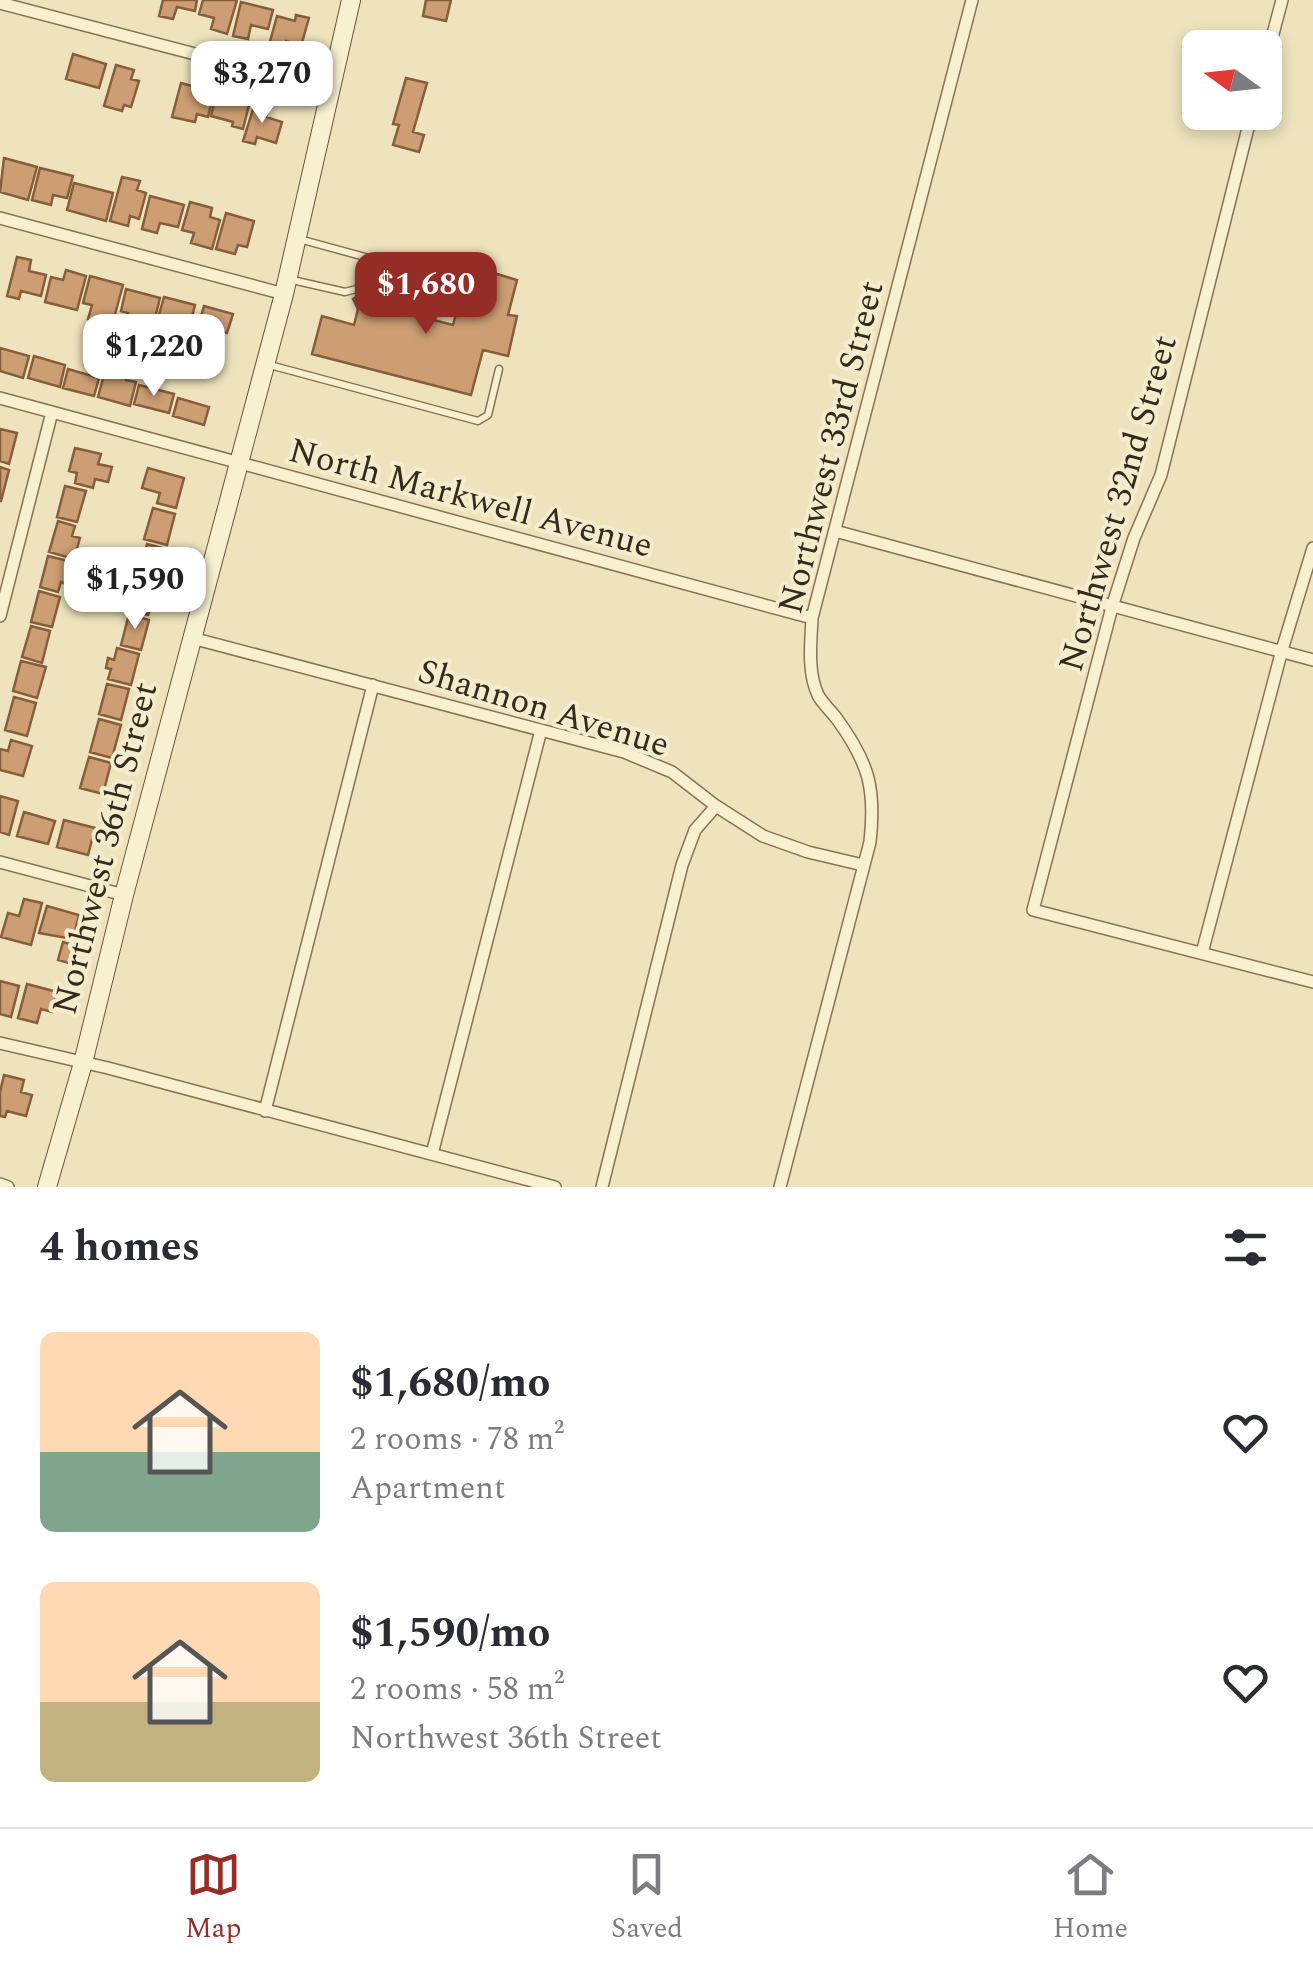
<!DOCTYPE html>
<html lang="en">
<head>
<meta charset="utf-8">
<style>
  :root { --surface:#fff; --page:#f2f2f3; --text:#2b2b33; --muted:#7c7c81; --line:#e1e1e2; --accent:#962c26 }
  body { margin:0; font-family:Spectral,serif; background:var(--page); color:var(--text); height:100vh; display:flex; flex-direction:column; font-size:38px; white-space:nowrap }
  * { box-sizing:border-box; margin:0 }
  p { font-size:32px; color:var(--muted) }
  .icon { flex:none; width:55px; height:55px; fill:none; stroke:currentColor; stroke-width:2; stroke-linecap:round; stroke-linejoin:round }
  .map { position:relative; height:1187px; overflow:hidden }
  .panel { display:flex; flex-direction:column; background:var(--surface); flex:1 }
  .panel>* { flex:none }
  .needle { width:65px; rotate:285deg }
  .buttons { position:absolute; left:1182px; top:30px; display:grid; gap:20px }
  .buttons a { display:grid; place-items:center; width:100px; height:100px; border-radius:15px; background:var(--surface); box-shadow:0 5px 15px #0003; font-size:50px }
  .price { position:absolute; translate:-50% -85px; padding:0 22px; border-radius:20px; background:#fff; color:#222; font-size:32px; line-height:65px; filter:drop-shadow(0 2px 5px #0008) }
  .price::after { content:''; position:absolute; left:50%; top:60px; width:30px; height:22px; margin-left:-15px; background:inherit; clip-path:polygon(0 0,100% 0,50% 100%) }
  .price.on { background:var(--accent); color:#fff }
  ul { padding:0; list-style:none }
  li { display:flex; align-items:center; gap:30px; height:250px; padding:0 40px }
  li span { display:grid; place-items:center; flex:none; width:280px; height:200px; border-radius:15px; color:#555 }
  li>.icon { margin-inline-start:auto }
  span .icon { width:120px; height:120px; fill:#fffc; stroke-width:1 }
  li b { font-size:42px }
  h2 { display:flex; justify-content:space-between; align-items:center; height:120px; padding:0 40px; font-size:42px }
  .menu { display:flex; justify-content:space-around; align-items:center; height:140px; border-top:2px solid var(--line); background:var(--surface); font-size:28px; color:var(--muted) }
  .menu a { display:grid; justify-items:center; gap:5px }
  .menu .on { color:var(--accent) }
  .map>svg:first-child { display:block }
  .building { fill:#cd9e73; stroke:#865e3c; stroke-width:2.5 }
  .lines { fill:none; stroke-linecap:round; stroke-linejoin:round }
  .lane-casing { stroke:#867356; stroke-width:9 }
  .street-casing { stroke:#867356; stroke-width:14 }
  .secondary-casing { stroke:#68543a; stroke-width:20 }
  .lane { stroke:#f9f0d0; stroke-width:6 }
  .street { stroke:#f9f0d0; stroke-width:11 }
  .secondary { stroke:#f9f0d0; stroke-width:18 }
  .labels { text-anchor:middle; stroke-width:8; stroke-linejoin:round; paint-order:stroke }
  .street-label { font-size:35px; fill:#352a1b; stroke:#f5eccd }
</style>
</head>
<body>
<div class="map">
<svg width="1313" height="1187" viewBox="0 0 1313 1187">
  <rect width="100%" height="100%" fill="#eee3bd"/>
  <!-- building -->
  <path class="building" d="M 163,0 L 197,0 L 195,11 L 177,7 L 173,19 L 159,16 Z
    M 203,0 L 237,0 L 227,34 L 211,29 L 214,18 L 199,14 Z
    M 426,0 L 451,0 L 446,21 L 423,16 Z
    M 241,2 L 273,10 L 268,29 L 251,25 L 248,39 L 233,36 Z
    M 296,15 L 309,18 L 301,46 L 286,41 L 284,49 L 269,45 L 277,16 L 295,21 Z
    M 73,54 L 106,64 L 99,88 L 66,79 Z
    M 116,65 L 134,70 L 131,79 L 139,81 L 131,107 L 124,105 L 122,111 L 104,106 Z
    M 406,78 L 427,83 L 413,132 L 424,135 L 419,152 L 393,145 L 399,125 L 393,124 Z
    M 181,83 L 214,92 L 208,117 L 197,114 L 195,122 L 172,117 Z
    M 217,93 L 250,101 L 243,129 L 232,126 L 233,122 L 211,116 Z
    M 255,103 L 269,107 L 266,117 L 282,122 L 276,143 L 257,137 L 255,144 L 243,141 Z
    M 4,158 L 37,167 L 28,200 L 0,192 Z
    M 40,168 L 73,176 L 67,198 L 53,195 L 51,205 L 32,200 Z
    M 122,177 L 140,181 L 137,190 L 146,193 L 139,219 L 130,216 L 128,226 L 110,221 Z
    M 74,183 L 113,193 L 106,221 L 67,210 Z
    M 150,196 L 184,205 L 178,227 L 160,223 L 157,233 L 142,229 Z
    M 190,202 L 212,208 L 210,217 L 220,220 L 212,249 L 191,243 L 194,233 L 182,230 Z
    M 226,213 L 254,221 L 247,247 L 238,245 L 235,254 L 216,249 Z
    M 17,257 L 31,260 L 29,271 L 46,275 L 41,296 L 21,291 L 19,299 L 7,296 Z
    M 480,269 L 517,280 L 508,315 L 517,316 L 508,356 L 483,350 L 471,395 L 312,354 L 322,316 L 354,325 L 358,309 L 353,299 L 366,291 L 372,304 L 453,325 L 460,300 L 471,302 Z
    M 66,270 L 86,276 L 77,310 L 45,302 L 51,277 L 63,280 Z
    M 90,276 L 123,285 L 112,325 L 88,319 L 92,305 L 83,303 Z
    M 126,289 L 160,298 L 153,326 L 126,319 L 128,313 L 121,311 Z
    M 164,297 L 195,305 L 187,336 L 162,329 L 163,323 L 157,322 Z
    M 204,306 L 233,314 L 227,333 L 217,330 L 214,344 L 195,338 Z
    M 0,348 L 29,356 L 23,378 L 0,371 Z
    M 34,356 L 65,365 L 60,387 L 28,378 Z
    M 107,364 L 129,370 L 126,380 L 136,382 L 130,406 L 98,397 Z
    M 68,369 L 99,378 L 94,396 L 63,388 Z
    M 139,385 L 174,394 L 169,413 L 134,404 Z
    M 178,398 L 209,407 L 204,425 L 173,416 Z
    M 0,429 L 17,433 L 9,464 L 0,461 Z
    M 75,448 L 101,454 L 98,464 L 112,467 L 108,482 L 95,479 L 93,488 L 75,483 L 77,473 L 69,471 Z
    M 0,467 L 9,470 L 1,501 L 0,501 Z
    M 148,468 L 184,478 L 176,508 L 157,503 L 160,493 L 142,488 Z
    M 65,486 L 86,491 L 77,522 L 57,517 Z
    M 153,508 L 175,514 L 167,545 L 144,539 Z
    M 58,521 L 75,526 L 72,536 L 80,538 L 74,559 L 49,552 Z
    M 147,544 L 166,549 L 158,580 L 139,575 Z
    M 48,556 L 72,562 L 66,584 L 61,582 L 58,592 L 40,587 Z
    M 137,579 L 157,584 L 148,615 L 114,606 L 119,585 L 135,589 Z
    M 39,591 L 60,597 L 52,627 L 31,622 Z
    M 129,614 L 149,620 L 141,650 L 121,645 Z
    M 31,626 L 50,631 L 42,663 L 22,657 Z
    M 117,648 L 139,654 L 131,685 L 108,679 L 111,669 L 106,668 L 108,658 L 114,660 Z
    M 21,661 L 46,667 L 37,698 L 13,691 Z
    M 107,684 L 129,689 L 121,720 L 99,714 Z
    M 14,697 L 36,703 L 27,736 L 5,730 Z
    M 99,719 L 121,725 L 112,758 L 90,752 Z
    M 11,740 L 32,746 L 23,776 L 0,770 L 0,749 L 8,751 Z
    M 89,757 L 111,763 L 103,794 L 80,788 Z
    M 0,796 L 18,801 L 9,835 L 0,832 Z
    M 24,812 L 55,821 L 48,844 L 17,836 Z
    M 64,820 L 95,828 L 88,855 L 57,847 Z
    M 24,899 L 42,903 L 31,945 L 1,937 L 8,913 L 19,916 Z
    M 47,906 L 79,915 L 73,939 L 39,933 Z
    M 63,942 L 77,946 L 72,964 L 58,960 Z
    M 0,981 L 19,986 L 11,1017 L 0,1014 Z
    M 27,984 L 57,992 L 52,1012 L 41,1009 L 37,1023 L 18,1018 Z
    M 4,1075 L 24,1080 L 21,1092 L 32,1095 L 26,1116 L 7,1111 L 5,1117 L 0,1116 L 0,1092 Z"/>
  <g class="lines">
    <defs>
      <path id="lane" d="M 288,279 L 345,292 L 368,286 L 439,305 L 448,292 L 448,282 L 442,278 L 299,239
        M 266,364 L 478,421 L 488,415 L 499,369"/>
      <path id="street" d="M 0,3 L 329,89
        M 1265,64 L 1282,0
        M 1252,112 L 1161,475 L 1134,538 L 1112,607 L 1033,910 L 1313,982
        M 0,218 L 284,294
        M 0,398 L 812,618
        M 835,531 L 1313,660
        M 0,616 L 52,412
        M 192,638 L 624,752 L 672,772 L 716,806 L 763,836 L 808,852 L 863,865
        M 0,862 L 124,895
        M 1202,953 L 1282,650 L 1313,548
        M 0,1043 L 108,1068 L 555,1187
        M 265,1111 L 373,685
        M 432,1154 L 541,730
        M 0,1184 L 8,1187
        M 602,1187 L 682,865 L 695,830 L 716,806
        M 780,1187 L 870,842 C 876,789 869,763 837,719 C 831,711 822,703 818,695 C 807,672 811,641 812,618 L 972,0"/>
      <path id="secondary" d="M 47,1187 L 83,1063 L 124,895 L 284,294 L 351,0"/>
    </defs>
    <!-- lane casing -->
    <use href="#lane" class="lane-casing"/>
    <!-- street casing -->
    <use href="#street" class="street-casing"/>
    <!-- secondary casing -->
    <use href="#secondary" class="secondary-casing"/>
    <!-- lane -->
    <use href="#lane" class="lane"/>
    <!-- street -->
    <use href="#street" class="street"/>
    <!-- secondary -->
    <use href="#secondary" class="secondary"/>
  </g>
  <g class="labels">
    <!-- street labels -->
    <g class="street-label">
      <text transform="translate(830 447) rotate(-76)" y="12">Northwest 33rd Street</text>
      <text transform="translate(471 497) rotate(15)" y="12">North Markwell Avenue</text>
      <text transform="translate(1117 503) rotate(-74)" y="12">Northwest 32nd Street</text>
      <text transform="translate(544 707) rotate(17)" y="12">Shannon Avenue</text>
      <text transform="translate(104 848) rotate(-76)" y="12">Northwest 36th Street</text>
    </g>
  </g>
</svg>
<div class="buttons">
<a><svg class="needle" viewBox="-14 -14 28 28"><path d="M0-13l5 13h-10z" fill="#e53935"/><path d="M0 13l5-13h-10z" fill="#7c7c81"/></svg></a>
</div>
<b class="price" style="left:262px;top:126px">$3,270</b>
<b class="price on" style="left:426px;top:337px">$1,680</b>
<b class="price" style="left:154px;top:399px">$1,220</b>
<b class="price" style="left:135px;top:632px">$1,590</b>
</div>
<section class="panel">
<h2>4 homes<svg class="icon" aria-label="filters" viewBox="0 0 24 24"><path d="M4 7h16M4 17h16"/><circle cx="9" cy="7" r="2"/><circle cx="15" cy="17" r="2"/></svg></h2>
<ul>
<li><span style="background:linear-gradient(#ffd9b3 60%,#7fa58c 0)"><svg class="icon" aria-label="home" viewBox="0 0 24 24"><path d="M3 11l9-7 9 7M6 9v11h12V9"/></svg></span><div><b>$1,680/mo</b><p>2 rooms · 78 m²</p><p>Apartment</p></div><svg class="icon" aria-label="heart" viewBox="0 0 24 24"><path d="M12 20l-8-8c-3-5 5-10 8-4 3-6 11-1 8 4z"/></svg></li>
<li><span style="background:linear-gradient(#ffd9b3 60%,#c2b280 0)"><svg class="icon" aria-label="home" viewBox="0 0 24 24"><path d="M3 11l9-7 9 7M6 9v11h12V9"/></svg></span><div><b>$1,590/mo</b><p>2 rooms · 58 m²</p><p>Northwest 36th Street</p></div><svg class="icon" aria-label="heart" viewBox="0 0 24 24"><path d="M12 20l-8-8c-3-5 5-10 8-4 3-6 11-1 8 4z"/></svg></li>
</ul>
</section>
<nav class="menu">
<a class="on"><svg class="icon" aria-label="map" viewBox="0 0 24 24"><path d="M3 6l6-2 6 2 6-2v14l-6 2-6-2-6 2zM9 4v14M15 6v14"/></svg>Map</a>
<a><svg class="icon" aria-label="saved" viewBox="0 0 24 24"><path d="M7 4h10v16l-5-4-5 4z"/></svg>Saved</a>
<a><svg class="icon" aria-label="home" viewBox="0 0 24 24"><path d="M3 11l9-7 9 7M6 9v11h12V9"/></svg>Home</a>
</nav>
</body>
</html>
